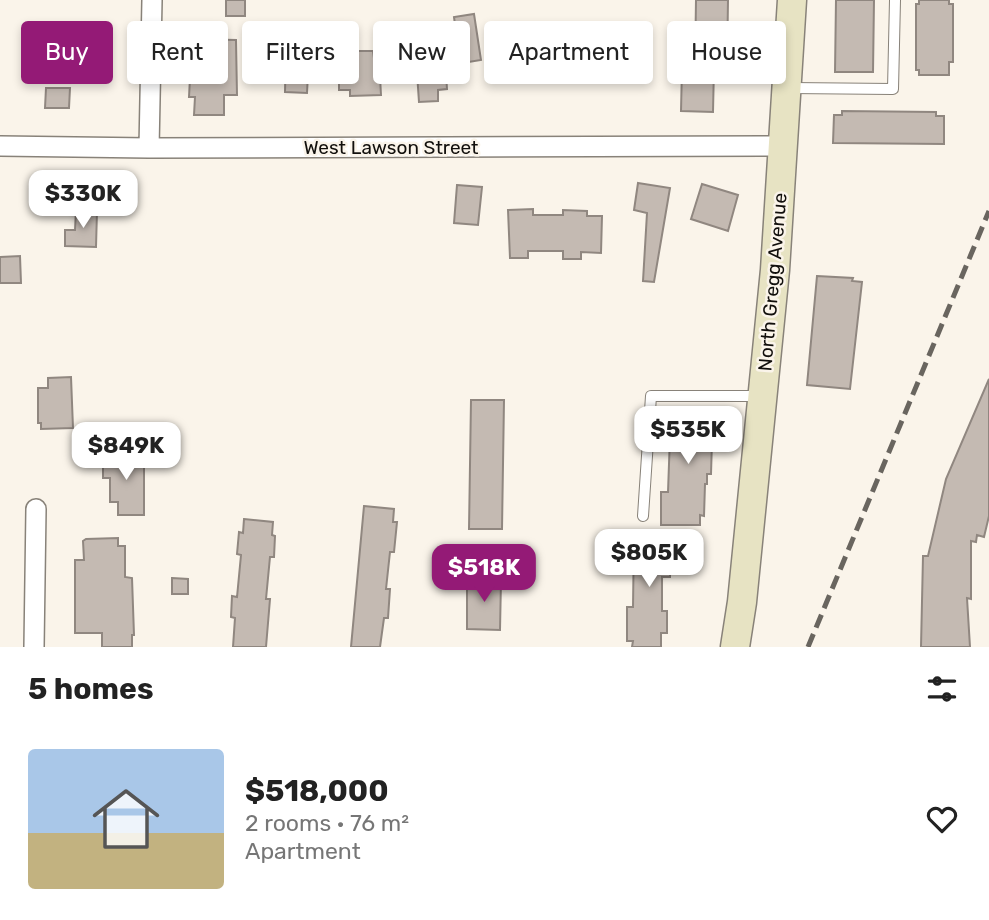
<!DOCTYPE html>
<html lang="en">
<head>
<meta charset="utf-8">
<style>
  :root { --surface:#fff; --page:#f6f6f6; --text:#222; --muted:#767676; --accent:#941a76 }
  body { margin:0; font-family:Rubik,sans-serif; background:var(--page); color:var(--text); height:100vh; display:flex; flex-direction:column; font-size:26px; white-space:nowrap }
  * { box-sizing:border-box; margin:0 }
  p { font-size:23px; color:var(--muted) }
  .icon { flex:none; width:38px; height:38px; fill:none; stroke:currentColor; stroke-width:2; stroke-linecap:round; stroke-linejoin:round }
  .map { position:relative; height:647px; overflow:hidden }
  .panel { display:flex; flex-direction:column; background:var(--surface); flex:1 }
  .panel>* { flex:none }
  .banner { position:absolute; left:21px; top:21px; width:948px; height:63px; display:flex; gap:14px }
  .price { position:absolute; translate:-50% -60px; padding:0 16px; border-radius:14px; background:#fff; color:#222; font-size:23px; line-height:46px; filter:drop-shadow(0 2px 4px #0008) }
  .price::after { content:''; position:absolute; left:50%; top:42px; width:21px; height:16px; margin-left:-10px; background:inherit; clip-path:polygon(0 0,100% 0,50% 100%) }
  .price.selected { background:var(--accent); color:#fff }
  ul { padding:0; list-style:none }
  li { display:flex; align-items:center; gap:21px; height:175px; padding:0 28px }
  li span { display:grid; place-items:center; flex:none; width:196px; height:140px; border-radius:7px; color:#555 }
  li>.icon { margin-inline-start:auto }
  span .icon { width:84px; height:84px; fill:#fffc; stroke-width:1 }
  li b { font-size:30px }
  h2 { display:flex; justify-content:space-between; align-items:center; height:84px; padding:0 28px; font-size:30px }
  .pill { padding:0 24px; border-radius:7px; background:var(--surface); box-shadow:0 4px 10px #0003; font-size:24px; line-height:63px }
  .pill.selected { background:var(--accent); color:#fff }
  .map>svg:first-child { display:block }
  .building { fill:#c4bab2; stroke:#908780; stroke-width:2 }
  .lines { fill:none; stroke-linecap:round; stroke-linejoin:round }
  .service-casing { stroke:#888279; stroke-width:12 }
  .minor-casing { stroke:#888279; stroke-width:22 }
  .secondary-casing { stroke:#888279; stroke-width:31 }
  .service { stroke:#fff; stroke-width:10 }
  .minor { stroke:#fff; stroke-width:19 }
  .secondary { stroke:#e7e3c3; stroke-width:28 }
  .rail { stroke:#69655f; stroke-width:5; stroke-dasharray:14 7; stroke-linecap:butt }
  .labels { text-anchor:middle; stroke-width:5; stroke-linejoin:round; paint-order:stroke }
  .street-label { font-size:19px; fill:#110f0c; stroke:#faf4ea }
</style>
</head>
<body>
<div class="map">
<svg width="989" height="647" viewBox="0 0 989 647">
  <rect width="100%" height="100%" fill="#faf4ea"/>
  <!-- building -->
  <path class="building" d="M 226,0 L 245,0 L 245,16 L 226,16 Z
    M 696,0 L 728,0 L 727,68 L 714,67 L 713,112 L 681,111 L 682,67 L 695,67 Z
    M 836,0 L 874,0 L 873,72 L 835,72 Z
    M 919,0 L 949,0 L 949,4 L 953,4 L 953,62 L 949,62 L 949,75 L 919,75 L 919,70 L 916,70 L 916,4 L 919,4 Z
    M 474,14 L 481,60 L 456,64 L 452,41 L 457,40 L 454,17 Z
    M 192,39 L 236,40 L 237,95 L 224,95 L 224,115 L 194,115 L 195,97 L 189,97 Z
    M 286,46 L 327,47 L 327,51 L 373,51 L 374,58 L 379,58 L 381,95 L 350,96 L 350,90 L 339,90 L 339,74 L 308,74 L 307,93 L 285,92 Z
    M 445,57 L 447,89 L 438,90 L 438,101 L 419,102 L 416,58 Z
    M 46,88 L 70,88 L 69,108 L 45,108 Z
    M 842,111 L 936,112 L 936,116 L 944,116 L 944,144 L 833,143 L 834,115 L 842,115 Z
    M 638,183 L 670,188 L 654,282 L 643,281 L 647,213 L 634,210 Z
    M 702,184 L 738,195 L 728,231 L 691,219 Z
    M 457,185 L 482,187 L 478,225 L 454,223 Z
    M 533,209 L 533,215 L 563,215 L 563,210 L 587,211 L 587,216 L 602,216 L 601,253 L 581,252 L 581,259 L 563,259 L 563,251 L 528,251 L 528,258 L 510,258 L 508,210 Z
    M 76,210 L 97,211 L 96,247 L 65,246 L 65,230 L 75,230 Z
    M 20,256 L 21,283 L 0,283 L 0,257 Z
    M 817,276 L 853,278 L 852,281 L 862,282 L 850,389 L 807,385 Z
    M 71,377 L 73,428 L 41,429 L 41,423 L 38,423 L 38,388 L 48,388 L 48,378 Z
    M 989,379 L 989,516 L 984,537 L 977,535 L 976,542 L 971,541 L 971,599 L 967,598 L 970,647 L 921,647 L 923,556 L 928,556 L 946,479 Z
    M 471,400 L 504,400 L 502,529 L 469,529 Z
    M 671,408 L 713,408 L 711,474 L 707,474 L 707,484 L 705,484 L 704,516 L 700,515 L 700,525 L 661,525 L 661,492 L 668,492 Z
    M 142,453 L 142,463 L 144,463 L 144,515 L 118,515 L 118,502 L 110,502 L 110,478 L 103,478 L 103,454 Z
    M 364,506 L 394,509 L 393,522 L 397,522 L 394,552 L 390,552 L 386,589 L 390,589 L 388,618 L 384,618 L 380,647 L 351,647 Z
    M 244,519 L 273,522 L 272,535 L 275,536 L 274,557 L 270,557 L 266,599 L 270,599 L 266,647 L 233,647 L 235,618 L 231,617 L 232,596 L 237,597 L 241,555 L 237,554 L 239,532 L 243,533 Z
    M 634,533 L 671,533 L 670,577 L 662,577 L 662,611 L 667,611 L 667,633 L 661,633 L 661,647 L 632,647 L 633,641 L 627,641 L 627,607 L 633,607 Z
    M 118,538 L 118,546 L 125,546 L 125,577 L 132,578 L 134,635 L 132,635 L 132,647 L 102,647 L 102,633 L 75,633 L 75,560 L 84,560 L 83,541 L 86,539 Z
    M 172,578 L 188,579 L 188,594 L 172,594 Z
    M 467,579 L 501,580 L 500,630 L 467,629 Z"/>
  <g class="lines">
    <defs>
      <path id="service" d="M 790,88 L 893,89 L 895,0
        M 643,516 L 651,396 L 759,396"/>
      <path id="minor" d="M 0,146 L 149,148 L 783,146
        M 149,148 L 152,0
        M 34,647 L 36,509"/>
      <path id="secondary" d="M 735,647 L 742,602 L 775,270 L 792,0"/>
    </defs>
    <!-- service casing -->
    <use href="#service" class="service-casing"/>
    <!-- minor casing -->
    <use href="#minor" class="minor-casing"/>
    <!-- secondary casing -->
    <use href="#secondary" class="secondary-casing"/>
    <!-- service -->
    <use href="#service" class="service"/>
    <!-- minor -->
    <use href="#minor" class="minor"/>
    <!-- secondary -->
    <use href="#secondary" class="secondary"/>
    <!-- rail -->
    <path class="rail" d="M 808,647 L 989,211"/>
  </g>
  <g class="labels">
    <!-- street labels -->
    <g class="street-label">
      <text x="391" y="154">West Lawson Street</text>
      <text transform="translate(772 282) rotate(-85)" y="7">North Gregg Avenue</text>
    </g>
  </g>
</svg>
<b class="price" style="left:83px;top:230px">$330K</b>
<b class="price" style="left:688px;top:466px">$535K</b>
<b class="price" style="left:126px;top:482px">$849K</b>
<b class="price" style="left:649px;top:589px">$805K</b>
<b class="price selected" style="left:484px;top:604px">$518K</b>
<div class="banner">
<a class="pill selected">Buy</a>
<a class="pill">Rent</a>
<a class="pill">Filters</a>
<a class="pill">New</a>
<a class="pill">Apartment</a>
<a class="pill">House</a>
</div>
</div>
<section class="panel">
<h2>5 homes<svg class="icon" aria-label="filters" viewBox="0 0 24 24"><path d="M4 7h16M4 17h16"/><circle cx="9" cy="7" r="2"/><circle cx="15" cy="17" r="2"/></svg></h2>
<ul>
<li><span style="background:linear-gradient(#a9c7e8 60%,#c2b280 0)"><svg class="icon" aria-label="home" viewBox="0 0 24 24"><path d="M3 11l9-7 9 7M6 9v11h12V9"/></svg></span><div><b>$518,000</b><p>2 rooms · 76 m²</p><p>Apartment</p></div><svg class="icon" aria-label="heart" viewBox="0 0 24 24"><path d="M12 20l-8-8c-3-5 5-10 8-4 3-6 11-1 8 4z"/></svg></li>
</ul>
</section>
</body>
</html>
